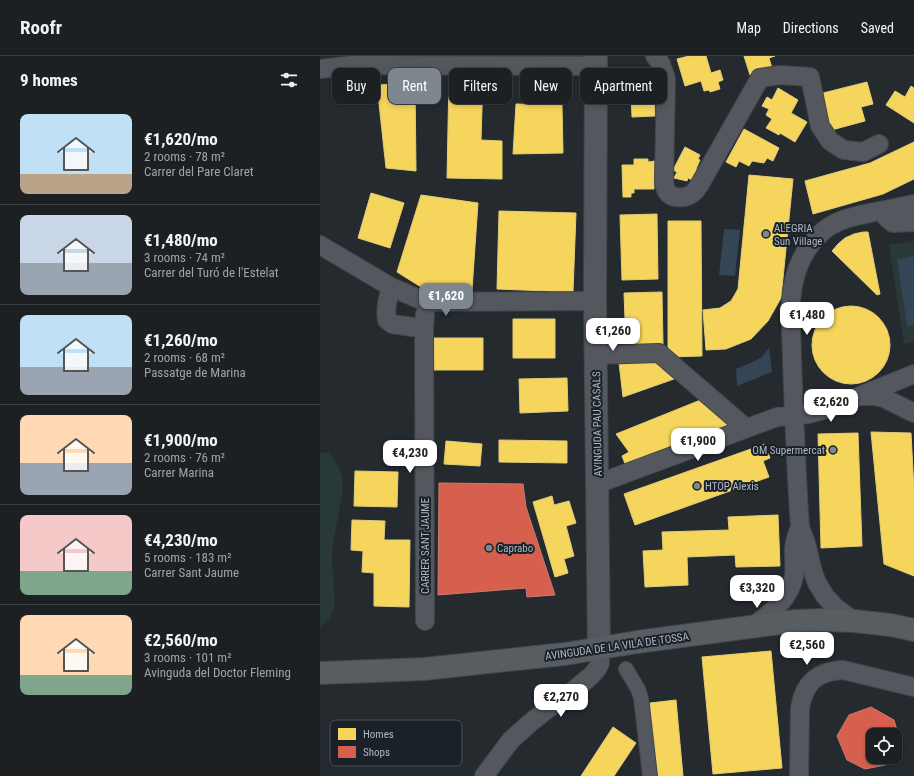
<!DOCTYPE html>
<html lang="en">
<head>
<meta charset="utf-8">
<style>
  :root { --surface:#1c2023; --page:#25282b; --text:#f1f3f6; --muted:#a0a3a6; --line:#3a3e41; --accent:#7e868e }
  body { margin:0; font-family:"Roboto Condensed",sans-serif; background:var(--page); color:var(--text); height:100vh; display:flex; flex-direction:column; font-size:15px; white-space:nowrap }
  * { box-sizing:border-box; margin:0 }
  p { font-size:13px; color:var(--muted) }
  .icon { flex:none; width:22px; height:22px; fill:none; stroke:currentColor; stroke-width:2; stroke-linecap:round; stroke-linejoin:round }
  .map { position:relative; flex:1; overflow:hidden }
  .panel { display:flex; flex-direction:column; background:var(--surface); width:320px }
  .panel>* { flex:none }
  .hud { position:absolute; left:12px; top:12px; width:380px; height:36px; display:flex; gap:8px }
  .fabs { position:absolute; left:546px; top:672px; display:grid; gap:8px }
  .fabs a { display:grid; place-items:center; width:36px; height:36px; border-radius:8px; background:var(--surface); box-shadow:0 2px 6px #0003,0 0 0 1px var(--line); font-size:20px }
  .price { position:absolute; translate:-50% -34px; padding:0 9px; border-radius:8px; background:#fff; color:#222; font-size:13px; line-height:26px; filter:drop-shadow(0 1px 2px #0008) }
  .price::after { content:''; position:absolute; left:50%; top:24px; width:12px; height:9px; margin-left:-6px; background:inherit; clip-path:polygon(0 0,100% 0,50% 100%) }
  .price.active { background:var(--accent); color:#fff }
  ul { padding:0; list-style:none }
  li { display:flex; align-items:center; gap:12px; height:100px; padding:0 20px }
  li+li { border-top:1px solid var(--line) }
  li span { display:grid; place-items:center; flex:none; width:112px; height:80px; border-radius:8px; color:#555 }
  li>.icon { margin-inline-start:auto }
  span .icon { width:48px; height:48px; fill:#fffc; stroke-width:1 }
  li b { font-size:17px }
  h2 { display:flex; justify-content:space-between; align-items:center; height:48px; padding:0 20px; font-size:17px }
  .pill { padding:0 14px; border-radius:8px; background:var(--surface); box-shadow:0 2px 6px #0003,0 0 0 1px var(--line); font-size:14px; line-height:36px }
  .pill.active { background:var(--accent); color:#fff }
  header { display:flex; align-items:center; gap:24px; box-sizing:border-box; height:56px; padding:0 20px; background:var(--surface); border-bottom:1px solid var(--line) }
  header strong { font-size:19px }
  nav { display:flex; gap:22px; margin-inline-start:auto; font-size:14px }
  main { display:flex; flex:1; min-height:0 }
  .map>svg:first-child { display:block }
  .green { fill:#283938 }
  .water { fill:#344555 }
  .homes { fill:#f6d55c; stroke:#e0cc7a }
  .shops { fill:#d6604d; stroke:#ca7a70 }
  .lines { fill:none; stroke-linecap:round; stroke-linejoin:round }
  .pedestrian-casing { stroke:#42464a; stroke-width:16 }
  .minor-casing { stroke:#42464a; stroke-width:20 }
  .tertiary-casing { stroke:#42464a; stroke-width:24 }
  .secondary-casing { stroke:#42464a; stroke-width:24 }
  .pedestrian { stroke:#54585e; stroke-width:14 }
  .minor { stroke:#54585e; stroke-width:18 }
  .tertiary { stroke:#54585e; stroke-width:22 }
  .secondary { stroke:#585d62; stroke-width:22 }
  .poi-dot { fill:#7e868e; stroke:#1a2129; stroke-width:1.5 }
  .labels { text-anchor:middle; stroke-width:4; stroke-linejoin:round; paint-order:stroke }
  .poi-label { font-size:11px; fill:#aeb7c1; stroke:#1a2129; text-anchor:start }
  .street-label { font-size:11px; fill:#aeb7c1; stroke:#1a2129 }
  .key { fill:#1a2129; stroke:#464e57; stroke-width:1 }
  .key-label { font-size:11px; fill:#aeb7c1 }
</style>
</head>
<body>
<header>
<strong>Roofr</strong>
<nav><a>Map</a><a>Directions</a><a>Saved</a></nav>
</header>
<main>
<section class="panel">
<h2>9 homes<svg class="icon" aria-label="filters" viewBox="0 0 24 24"><path d="M4 7h16M4 17h16"/><circle cx="9" cy="7" r="2"/><circle cx="15" cy="17" r="2"/></svg></h2>
<ul>
<li><span style="background:linear-gradient(#bfe0f5 75%,#b9a48a 0)"><svg class="icon" aria-label="home" viewBox="0 0 24 24"><path d="M3 11l9-7 9 7M6 9v11h12V9"/></svg></span><div><b>€1,620/mo</b><p>2 rooms · 78 m²</p><p>Carrer del Pare Claret</p></div></li>
<li><span style="background:linear-gradient(#c9d6e8 60%,#9aa5b1 0)"><svg class="icon" aria-label="home" viewBox="0 0 24 24"><path d="M3 11l9-7 9 7M6 9v11h12V9"/></svg></span><div><b>€1,480/mo</b><p>3 rooms · 74 m²</p><p>Carrer del Turó de l'Estelat</p></div></li>
<li><span style="background:linear-gradient(#bfe0f5 65%,#9aa5b1 0)"><svg class="icon" aria-label="home" viewBox="0 0 24 24"><path d="M3 11l9-7 9 7M6 9v11h12V9"/></svg></span><div><b>€1,260/mo</b><p>2 rooms · 68 m²</p><p>Passatge de Marina</p></div></li>
<li><span style="background:linear-gradient(#ffd9b3 60%,#9aa5b1 0)"><svg class="icon" aria-label="home" viewBox="0 0 24 24"><path d="M3 11l9-7 9 7M6 9v11h12V9"/></svg></span><div><b>€1,900/mo</b><p>2 rooms · 76 m²</p><p>Carrer Marina</p></div></li>
<li><span style="background:linear-gradient(#f6c9c9 70%,#7fa58c 0)"><svg class="icon" aria-label="home" viewBox="0 0 24 24"><path d="M3 11l9-7 9 7M6 9v11h12V9"/></svg></span><div><b>€4,230/mo</b><p>5 rooms · 183 m²</p><p>Carrer Sant Jaume</p></div></li>
<li><span style="background:linear-gradient(#ffd9b3 75%,#7fa58c 0)"><svg class="icon" aria-label="home" viewBox="0 0 24 24"><path d="M3 11l9-7 9 7M6 9v11h12V9"/></svg></span><div><b>€2,560/mo</b><p>3 rooms · 101 m²</p><p>Avinguda del Doctor Fleming</p></div></li>
</ul>
</section>
<div class="map">
<svg width="594" height="720" viewBox="0 0 594 720">
  <rect width="100%" height="100%" fill="#252a2f"/>
  <!-- green -->
  <path class="green" d="M 594,185 L 594,286 L 584,288 L 569,189 Z
    M 0,396 L 9,397 L 17,407 L 22,421 L 23,434 L 13,488 L 12,502 L 15,547 L 11,561 L 0,571 Z"/>
  <!-- water -->
  <path class="water" d="M 404,173 L 420,174 L 415,220 L 399,219 Z
    M 594,200 L 594,269 L 587,270 L 577,203 Z
    M 449,292 L 452,316 L 417,330 L 416,313 L 441,302 Z"/>
  <!-- homes -->
  <path class="homes" d="M 369,0 L 386,0 L 391,17 L 400,14 L 403,24 L 398,26 L 400,33 L 390,36 L 389,34 L 384,35 L 381,25 L 365,30 L 357,3 Z
    M 424,0 L 455,0 L 449,2 L 452,12 L 430,19 Z
    M 333,14 L 335,60 L 312,61 L 310,15 Z
    M 129,21 L 163,22 L 161,84 L 182,85 L 182,123 L 127,122 Z
    M 547,26 L 553,48 L 541,51 L 545,65 L 508,75 L 499,38 Z
    M 95,27 L 96,115 L 66,112 L 57,29 Z
    M 591,30 L 594,32 L 594,67 L 566,49 L 575,35 L 585,41 Z
    M 458,32 L 478,44 L 471,57 L 487,66 L 475,86 L 460,77 L 459,79 L 446,72 L 452,63 L 446,59 L 449,53 L 442,50 L 447,41 L 452,44 Z
    M 196,48 L 242,49 L 243,97 L 193,98 Z
    M 424,73 L 459,92 L 453,105 L 447,102 L 444,107 L 432,105 L 429,110 L 419,105 L 416,111 L 406,106 Z
    M 594,86 L 594,123 L 563,138 L 493,158 L 485,125 L 550,107 Z
    M 365,91 L 380,99 L 378,103 L 380,104 L 376,113 L 379,115 L 374,125 L 368,122 L 367,125 L 354,122 L 357,116 L 353,114 Z
    M 314,103 L 328,103 L 328,106 L 335,105 L 335,124 L 334,124 L 334,133 L 314,133 L 314,137 L 311,137 L 311,141 L 303,141 L 302,109 L 314,109 Z
    M 429,119 L 473,123 L 461,242 L 448,265 L 431,283 L 406,293 L 386,294 L 383,254 L 400,252 L 411,245 L 418,233 Z
    M 51,137 L 84,147 L 70,192 L 38,182 Z
    M 101,139 L 158,147 L 152,234 L 118,234 L 101,231 L 77,216 Z
    M 179,155 L 256,157 L 253,236 L 177,233 Z
    M 337,158 L 338,223 L 302,224 L 300,159 Z
    M 348,165 L 381,165 L 382,300 L 348,301 Z
    M 543,176 L 548,176 L 560,238 L 557,239 L 512,195 L 518,188 L 525,182 L 534,178 Z
    M 342,236 L 343,288 L 306,289 L 304,237 Z
    M492 289a39 39 0 1 1 78 0a39 39 0 1 1-78 0Z
    M 193,263 L 235,263 L 235,302 L 193,302 Z
    M 114,282 L 163,282 L 163,314 L 114,314 Z
    M 331,303 L 354,323 L 303,341 L 299,307 Z
    M 247,322 L 248,355 L 200,357 L 199,323 Z
    M 383,343 L 409,369 L 306,410 L 302,400 L 309,396 L 296,378 Z
    M 551,376 L 591,377 L 594,434 L 594,520 L 564,508 Z
    M 538,377 L 542,490 L 501,492 L 498,378 Z
    M 179,384 L 247,385 L 247,407 L 179,406 Z
    M 126,385 L 162,388 L 160,410 L 124,408 Z
    M 445,388 L 450,402 L 443,405 L 449,421 L 315,469 L 304,438 Z
    M 35,415 L 78,416 L 77,451 L 34,450 Z
    M 232,440 L 234,449 L 249,445 L 256,467 L 246,470 L 254,500 L 244,503 L 248,517 L 235,521 L 213,446 Z
    M 458,459 L 460,510 L 416,511 L 415,499 L 367,501 L 368,529 L 325,531 L 323,495 L 343,494 L 342,476 L 409,474 L 408,461 Z
    M 32,464 L 65,465 L 64,484 L 90,484 L 89,551 L 54,550 L 54,517 L 42,516 L 43,495 L 31,494 Z
    M 451,595 L 462,712 L 393,718 L 382,601 Z
    M 356,644 L 363,720 L 337,720 L 330,647 Z
    M 293,671 L 316,687 L 294,720 L 261,720 Z"/>
  <!-- shops -->
  <path class="shops" d="M 119,427 L 203,428 L 206,451 L 235,539 L 207,541 L 206,532 L 118,539 Z
    M 551,651 L 574,664 L 581,688 L 575,698 L 575,679 L 553,679 L 553,701 L 573,701 L 570,708 L 545,713 L 527,704 L 517,680 L 529,659 Z"/>
  <g class="lines">
    <defs>
      <path id="pedestrian" d="M 306,613 L 318,633 L 321,642 L 330,720"/>
      <path id="minor" d="M 335,0 L 341,8 L 346,23 L 344,124 C 344,127 345,131 346,134 C 351,144 367,143 374,136 C 377,134 378,130 380,128 L 440,22 L 460,19 L 490,21 L 500,70 L 510,85 L 524,94 L 543,96 L 559,88
        M 0,13 L 34,9 L 276,10
        M 561,155 L 567,162 L 573,167 L 594,166
        M 0,189 L 71,231 L 106,246 L 275,245
        M 71,231 C 68,242 65,252 67,264 L 72,268 L 92,271 L 104,271 L 105,258
        M 104,271 L 105,565
        M 276,299 L 339,297 L 426,372
        M 542,339 L 594,318
        M 277,428 L 457,361 L 489,358 L 503,354 L 540,340 L 553,340 L 564,342 L 594,357
        M 534,565 L 515,551 L 505,540 L 497,527 L 493,516 L 486,487 L 480,471 C 476,415 474,359 472,304 C 472,278 468,250 474,225 C 478,207 486,191 500,178 C 515,163 535,160 555,156 C 568,153 581,151 594,148
        M 433,570 C 451,557 470,543 474,520 C 475,512 474,503 474,495 C 474,487 477,478 480,471
        M 164,720 L 191,684 L 210,667 L 229,652 L 254,634 L 271,620 L 277,613 L 280,607 L 279,592
        M 479,720 L 480,652 C 484,627 497,615 523,614 L 594,631"/>
      <path id="tertiary" d="M 276,0 L 275,245 L 279,592"/>
      <path id="secondary" d="M 0,617 L 104,613 L 216,601 L 245,598 L 317,586 L 475,565 L 504,564 L 534,565 L 571,569 L 594,574"/>
    </defs>
    <!-- pedestrian casing -->
    <use href="#pedestrian" class="pedestrian-casing"/>
    <!-- minor casing -->
    <use href="#minor" class="minor-casing"/>
    <!-- tertiary casing -->
    <use href="#tertiary" class="tertiary-casing"/>
    <!-- secondary casing -->
    <use href="#secondary" class="secondary-casing"/>
    <!-- pedestrian -->
    <use href="#pedestrian" class="pedestrian"/>
    <!-- minor -->
    <use href="#minor" class="minor"/>
    <!-- tertiary -->
    <use href="#tertiary" class="tertiary"/>
    <!-- secondary -->
    <use href="#secondary" class="secondary"/>
  </g>
  <!-- markers -->
  <g class="poi-dot">
    <circle cx="446" cy="178" r="4"/>
    <circle cx="513" cy="394" r="4"/>
    <circle cx="377" cy="430" r="4"/>
    <circle cx="169" cy="492" r="4"/>
  </g>
  <g class="labels">
    <!-- poi labels -->
    <g class="poi-label">
      <text x="454" y="176">ALEGRIA<tspan x="454" dy="13">Sun Village</tspan></text>
      <text x="505" y="398" text-anchor="end">OM Supermercat</text>
      <text x="385" y="434">HTOP Alexis</text>
      <text x="177" y="496">Caprabo</text>
    </g>
    <!-- street labels -->
    <g class="street-label">
      <text transform="translate(277 368) rotate(-91)" y="4">AVINGUDA PAU CASALS</text>
      <text transform="translate(105 490) rotate(-90)" y="4">CARRER SANT JAUME</text>
      <text transform="translate(297 590) rotate(-8)" y="4">AVINGUDA DE LA VILA DE TOSSA</text>
    </g>
  </g>
  <!-- legend -->
  <rect x="10" y="664" width="132" height="46" rx="6" class="key"/>
  <rect x="18" y="672" width="18" height="12" fill="#f6d55c"/>
  <rect x="18" y="690" width="18" height="12" fill="#d6604d"/>
  <g class="key-label">
    <text x="43" y="682">Homes</text>
    <text x="43" y="700">Shops</text>
  </g>
</svg>
<div class="fabs">
<a><svg class="icon" aria-label="locate" viewBox="0 0 24 24"><circle cx="12" cy="12" r="6"/><path d="M12 2v4M12 18v4M2 12h4M18 12h4"/></svg></a>
</div>
<b class="price active" style="left:126px;top:261px">€1,620</b>
<b class="price" style="left:487px;top:280px">€1,480</b>
<b class="price" style="left:293px;top:296px">€1,260</b>
<b class="price" style="left:511px;top:367px">€2,620</b>
<b class="price" style="left:378px;top:406px">€1,900</b>
<b class="price" style="left:90px;top:418px">€4,230</b>
<b class="price" style="left:437px;top:553px">€3,320</b>
<b class="price" style="left:487px;top:610px">€2,560</b>
<b class="price" style="left:241px;top:662px">€2,270</b>
<div class="hud">
<a class="pill">Buy</a>
<a class="pill active">Rent</a>
<a class="pill">Filters</a>
<a class="pill">New</a>
<a class="pill">Apartment</a>
</div>
</div>
</main>
</body>
</html>
